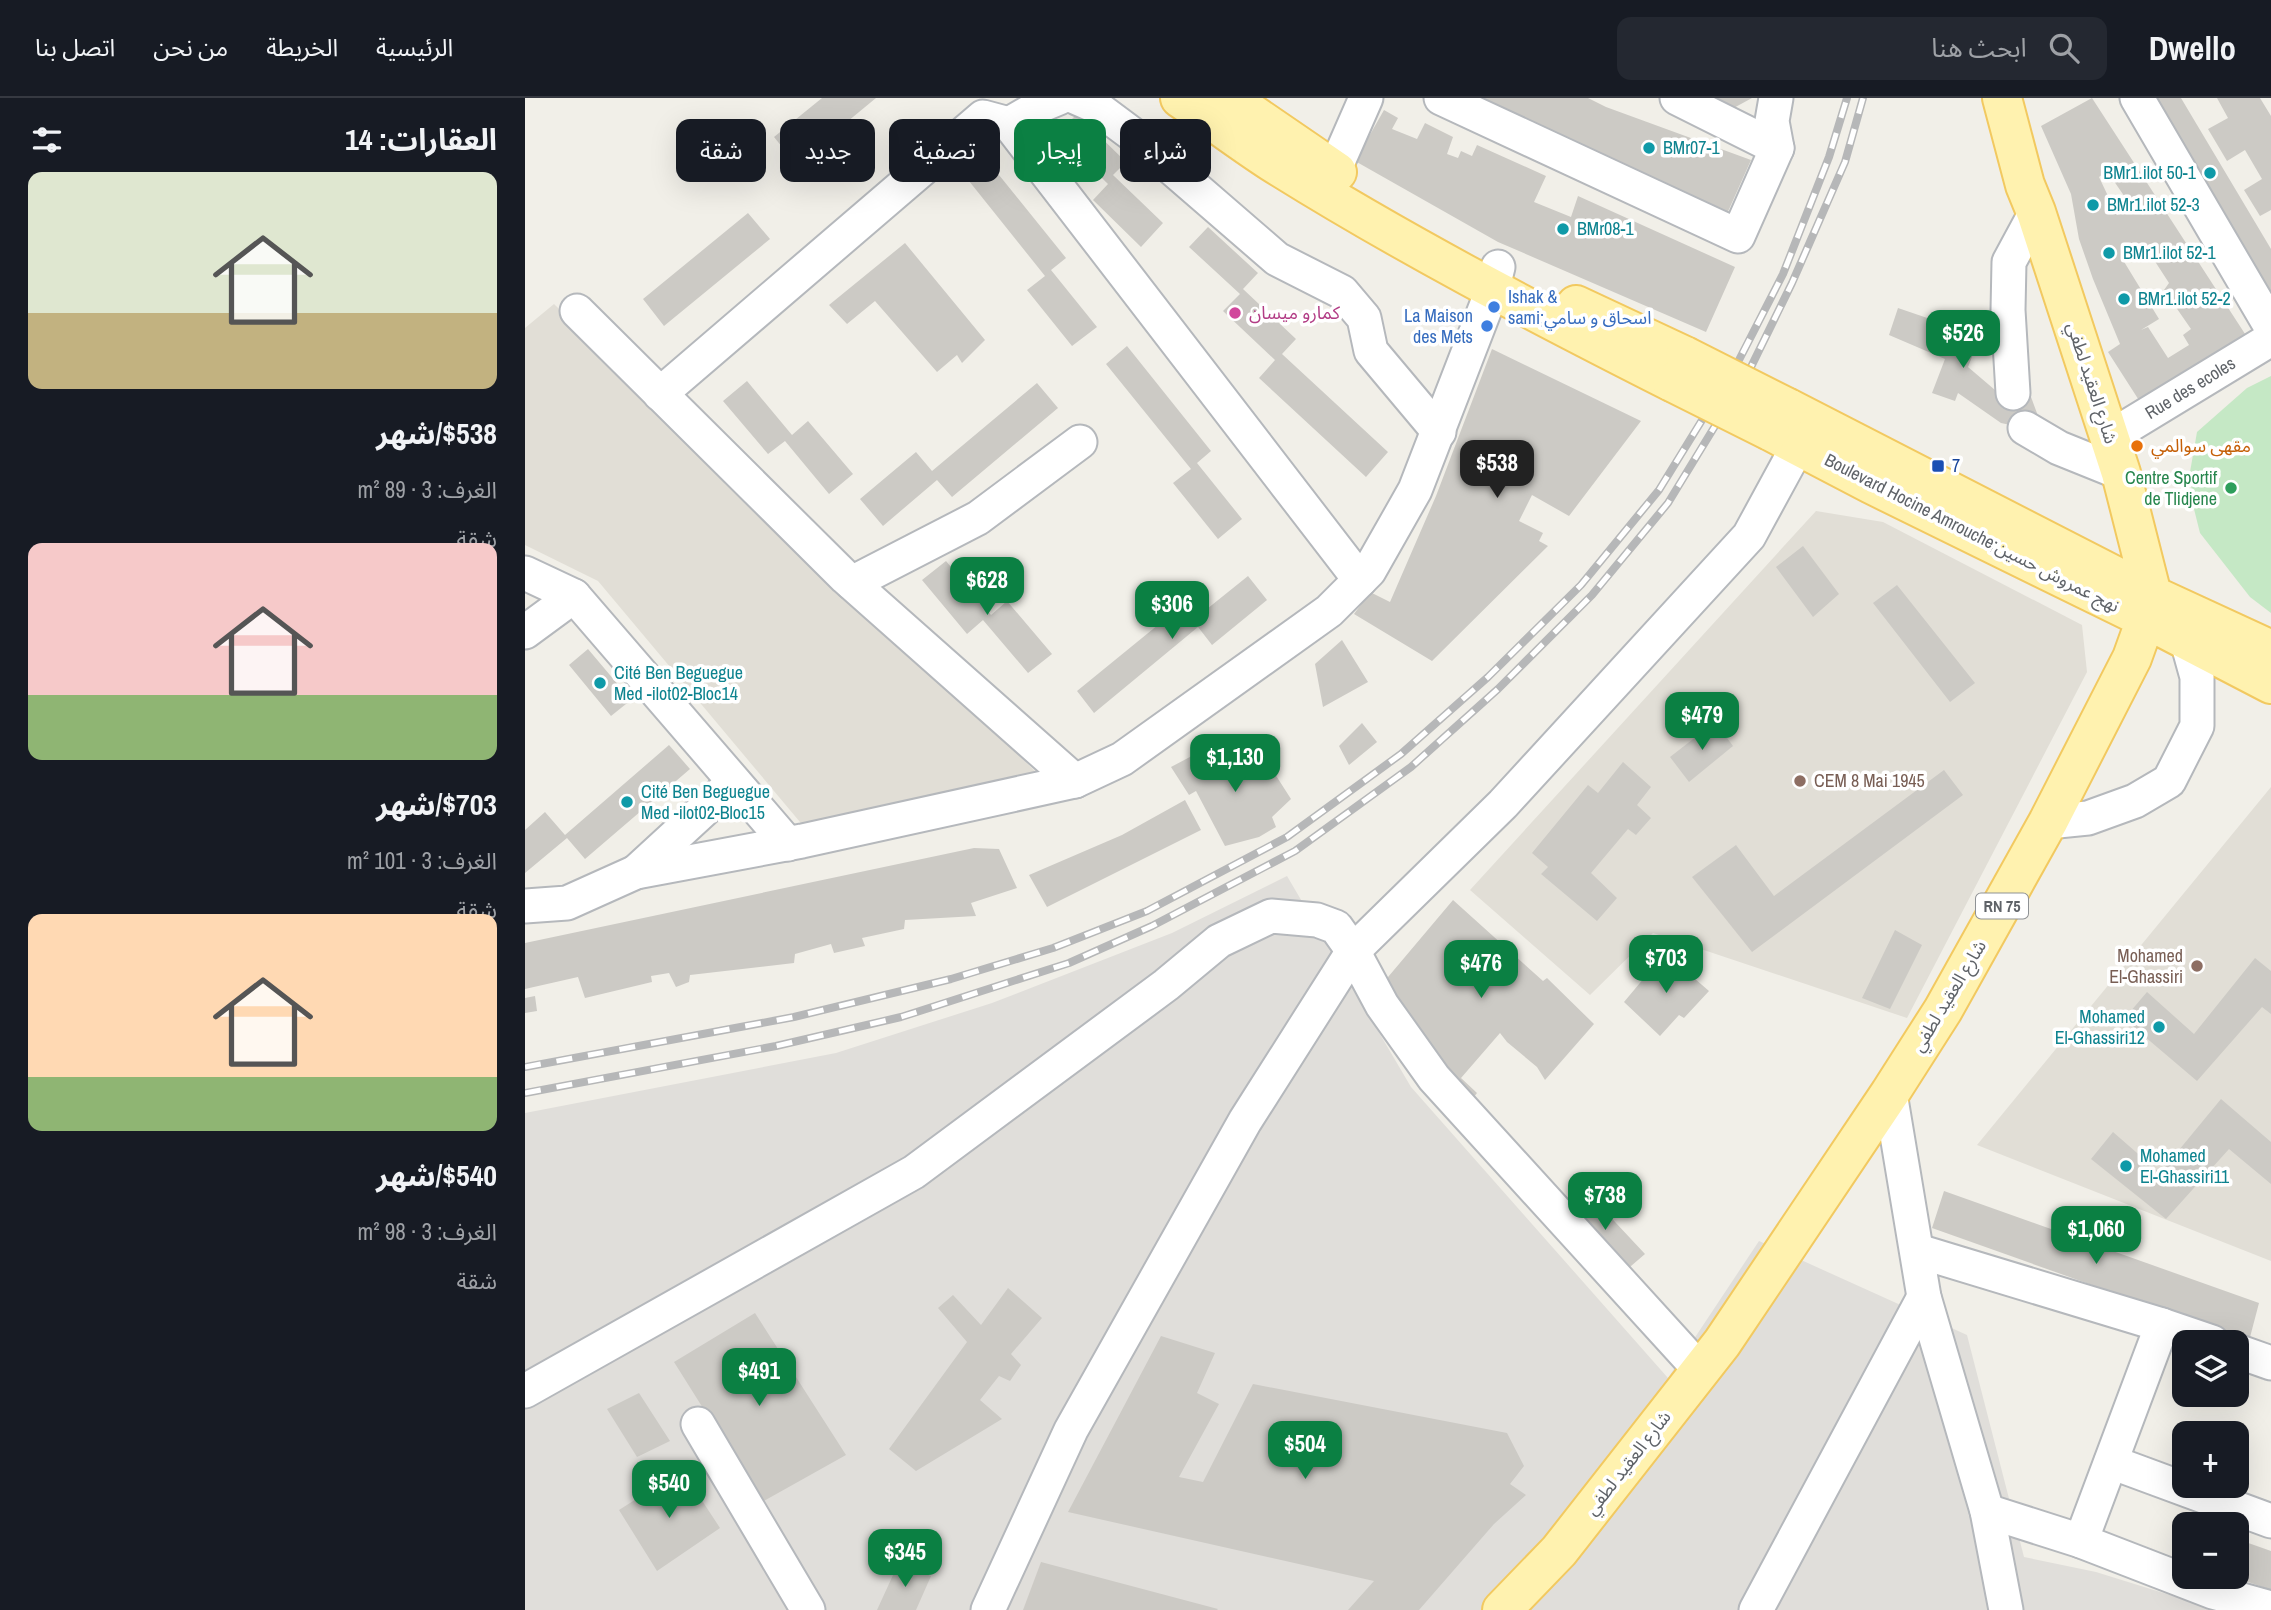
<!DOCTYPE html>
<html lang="ar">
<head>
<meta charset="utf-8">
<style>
  :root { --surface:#171b24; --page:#242831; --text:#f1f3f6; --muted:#9ea1a6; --line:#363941; --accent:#0b8043 }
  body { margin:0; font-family:"Archivo Narrow","Noto Sans Arabic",sans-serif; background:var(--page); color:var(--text); direction:rtl; height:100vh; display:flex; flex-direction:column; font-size:26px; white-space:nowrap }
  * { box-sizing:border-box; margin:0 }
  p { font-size:23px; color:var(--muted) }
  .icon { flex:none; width:38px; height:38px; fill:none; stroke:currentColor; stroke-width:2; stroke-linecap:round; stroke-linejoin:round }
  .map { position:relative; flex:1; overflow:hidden; direction:ltr }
  .drawer { display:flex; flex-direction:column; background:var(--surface); width:525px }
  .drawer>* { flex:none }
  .banner { position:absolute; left:21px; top:21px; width:665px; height:63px; direction:rtl; display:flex; gap:14px }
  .buttons { position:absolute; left:1647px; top:1232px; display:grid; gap:14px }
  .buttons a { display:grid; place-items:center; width:77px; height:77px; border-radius:14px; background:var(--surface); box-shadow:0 7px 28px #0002; font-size:35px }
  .price { position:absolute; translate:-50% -60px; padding:0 16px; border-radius:14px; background:var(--accent); color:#fff; font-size:23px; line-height:46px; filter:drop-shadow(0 2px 4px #0008) }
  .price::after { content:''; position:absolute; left:50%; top:42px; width:21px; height:16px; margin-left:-10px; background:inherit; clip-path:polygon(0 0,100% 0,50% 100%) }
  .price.on { background:#222; color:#fff }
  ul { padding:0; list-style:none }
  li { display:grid; align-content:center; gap:14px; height:371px; padding:0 28px }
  li span { display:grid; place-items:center; height:217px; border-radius:14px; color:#555 }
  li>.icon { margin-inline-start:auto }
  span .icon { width:126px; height:126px; fill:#fffc; stroke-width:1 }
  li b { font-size:30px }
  h2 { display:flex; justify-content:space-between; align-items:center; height:84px; padding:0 28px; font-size:30px }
  .pill { padding:0 24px; border-radius:14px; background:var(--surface); box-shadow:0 7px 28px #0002; font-size:24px; line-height:63px }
  .pill.on { background:var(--accent); color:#fff }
  header { display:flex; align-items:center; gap:42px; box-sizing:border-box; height:98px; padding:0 35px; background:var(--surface); border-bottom:2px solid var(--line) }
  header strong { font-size:33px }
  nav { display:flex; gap:38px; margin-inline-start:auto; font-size:24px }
  .search { width:490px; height:63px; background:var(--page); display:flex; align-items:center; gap:18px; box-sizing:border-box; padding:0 24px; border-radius:14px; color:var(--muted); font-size:26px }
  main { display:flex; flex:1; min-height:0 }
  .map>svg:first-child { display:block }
  .industrial { fill:#e0deda }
  .education { fill:#e1ded6 }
  .green { fill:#c5e8c5 }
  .building { fill:#cccac5; fill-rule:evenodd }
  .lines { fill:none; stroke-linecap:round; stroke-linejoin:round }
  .minor-casing { stroke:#b5b8bc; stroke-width:37 }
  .major-casing { stroke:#f2c960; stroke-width:42 }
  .minor { stroke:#fff; stroke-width:33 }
  .major { stroke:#fff2af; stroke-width:38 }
  .rail-casing { stroke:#b6b7b8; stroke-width:8 }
  .rail { stroke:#fff; stroke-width:5; stroke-dasharray:16; stroke-linecap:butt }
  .major-bridge-casing { stroke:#f2c960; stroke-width:42; stroke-linecap:butt }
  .major-bridge { stroke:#fff2af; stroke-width:38 }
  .culture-dot { fill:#0f9aa8; stroke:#fff; stroke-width:2.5 }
  .shop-dot { fill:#3f7fe0; stroke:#fff; stroke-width:2.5 }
  .hotel-dot { fill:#d1479c; stroke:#fff; stroke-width:2.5 }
  .food-dot { fill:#e8710a; stroke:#fff; stroke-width:2.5 }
  .transit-dot { fill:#1a4fb4; stroke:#fff; stroke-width:2.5 }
  .leisure-dot { fill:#2e9e5b; stroke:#fff; stroke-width:2.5 }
  .education-dot { fill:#8d6e63; stroke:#fff; stroke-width:2.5 }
  .labels { text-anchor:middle; stroke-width:7; stroke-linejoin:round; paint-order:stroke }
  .shield { fill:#fff; stroke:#8f9295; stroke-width:2 }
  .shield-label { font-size:16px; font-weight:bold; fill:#5f6368 }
  .culture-label { font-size:18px; fill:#0d838f; stroke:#fff; text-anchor:start }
  .shop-label { font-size:18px; fill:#366cbe; stroke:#fff; text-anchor:start }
  .hotel-label { font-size:18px; fill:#b23c85; stroke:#fff; text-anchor:start }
  .street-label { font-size:18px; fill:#5f6368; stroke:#fff }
  .food-label { font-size:18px; fill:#c56008; stroke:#fff; text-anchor:start }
  .transit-label { font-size:18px; fill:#164399; stroke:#fff; text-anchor:start }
  .leisure-label { font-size:18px; fill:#27864d; stroke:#fff; text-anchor:end }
  .education-label { font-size:18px; fill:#785e54; stroke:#fff; text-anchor:start }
</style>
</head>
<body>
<header>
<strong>Dwello</strong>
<div class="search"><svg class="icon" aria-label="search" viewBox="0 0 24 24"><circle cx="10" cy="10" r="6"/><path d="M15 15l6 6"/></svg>ابحث هنا</div>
<nav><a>الرئيسية</a><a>الخريطة</a><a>من نحن</a><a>اتصل بنا</a></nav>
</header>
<main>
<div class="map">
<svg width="1746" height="1512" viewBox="0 0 1746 1512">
  <rect width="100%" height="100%" fill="#f1efe8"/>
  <!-- industrial -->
  <path class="industrial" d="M 762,778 L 886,989 L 1143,1280 L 1234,1143 L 1442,1237 L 1499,1459 L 1571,1474 L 1693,1512 L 0,1512 L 0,1015 L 311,955 L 467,905 L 647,835 Z"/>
  <!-- education -->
  <path class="education" d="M 29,206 L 515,678 L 280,730 L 73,483 L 0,447 L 0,230 Z
    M 1291,413 L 1358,424 L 1557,527 L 1562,574 L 1382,920 L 1128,835 L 1065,897 L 945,792 Z
    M 1746,689 L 1746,1163 L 1452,1047 Z"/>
  <!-- green -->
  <path class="green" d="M 1746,278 L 1746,515 L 1725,499 L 1675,435 L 1668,407 L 1665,374 L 1672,334 L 1722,290 Z"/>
  <!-- building -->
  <path class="building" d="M 297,0 L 351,0 L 271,66 L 249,39 Z
    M 949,0 L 1063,0 L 1081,9 L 1226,62 L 1201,118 Z
    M 1181,0 L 1227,0 L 1205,12 Z
    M 1567,0 L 1722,239 L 1617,307 L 1583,254 L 1595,246 L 1568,181 L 1554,141 L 1546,96 L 1516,28 ZM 1582,73 L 1606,108 L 1592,117 L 1574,79 ZM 1620,148 L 1644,185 L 1639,192 L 1666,231 L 1658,237 L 1664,247 L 1643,260 L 1623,229 L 1616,232 L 1634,221 L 1598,162 Z
    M 1623,0 L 1656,0 L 1746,151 L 1746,206 Z
    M 1692,0 L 1735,0 L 1746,18 L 1746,112 L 1735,118 L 1719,92 L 1737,81 L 1720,52 L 1702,63 L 1683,31 L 1703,20 Z
    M 859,12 L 873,20 L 867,31 L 892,41 L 900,25 L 928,39 L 922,56 L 933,60 L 936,53 L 947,58 L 952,47 L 1021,78 L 1009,104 L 1046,119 L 1053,98 L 1210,169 L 1181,234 L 973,144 L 830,63 Z
    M 552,16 L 601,64 L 588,77 L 638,125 L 616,149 L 568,102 L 583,86 L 532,36 Z
    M 457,56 L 541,160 L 526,172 L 572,229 L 547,248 L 502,192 L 520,178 L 436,73 Z
    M 223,115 L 245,141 L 139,228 L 118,201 Z
    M 683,129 L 733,175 L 718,191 L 771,241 L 757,256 L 863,354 L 841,379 L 734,280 L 750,262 L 698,213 L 715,196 L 664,149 Z
    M 380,145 L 460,242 L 437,265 L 432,257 L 412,274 L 350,203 L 322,226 L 304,207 Z
    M 1373,210 L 1455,238 L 1443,269 L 1470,292 L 1506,299 L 1519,334 L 1476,325 L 1433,295 L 1430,303 L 1407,295 L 1420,261 L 1364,237 Z
    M 602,248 L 686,353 L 672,365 L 717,421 L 693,441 L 648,385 L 666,371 L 581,266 Z
    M 967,251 L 1116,323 L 1044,418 L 1007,397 L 994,423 L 1018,435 L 1014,443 L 1023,448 L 907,563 L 829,516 L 845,494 L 865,504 L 911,398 Z
    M 222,283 L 267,337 L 283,323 L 328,376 L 304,396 L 260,343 L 243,356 L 198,303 Z
    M 512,285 L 533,310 L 427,399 L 412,382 L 358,428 L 335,401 L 391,354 L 407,373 Z
    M 1278,448 L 1314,496 L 1288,519 L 1251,469 Z
    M 421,463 L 466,517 L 482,503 L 527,556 L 503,575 L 458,522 L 442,536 L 397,482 Z
    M 723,478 L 742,502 L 687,547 L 673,529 L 569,615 L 552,593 L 655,509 L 667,523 Z
    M 1372,487 L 1450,585 L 1425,604 L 1348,505 Z
    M 817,542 L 843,584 L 798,609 L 790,566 Z
    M 63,551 L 106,602 L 86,618 L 44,567 Z
    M 1190,624 L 1208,648 L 1164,684 L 1145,659 Z
    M 837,625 L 852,644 L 824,667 L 814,648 Z
    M 144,647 L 165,671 L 60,761 L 42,740 L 0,775 L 0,732 L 20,714 L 40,737 Z
    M 732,648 L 766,701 L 747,719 L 751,729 L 734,739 L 700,748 L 671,693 L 664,697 L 646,669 L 680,651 L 691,672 Z
    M 1098,664 L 1126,689 L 1112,707 L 1126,720 L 1111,737 L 1103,731 L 1066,775 L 1092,800 L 1072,823 L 1016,776 L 1023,769 L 1007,755 L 1063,687 L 1073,695 Z
    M 1419,672 L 1438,697 L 1227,854 L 1167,779 L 1211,747 L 1249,798 Z
    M 660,702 L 676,732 L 522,809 L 504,777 L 597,737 Z
    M 449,750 L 474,751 L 492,790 L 446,805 L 451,818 L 380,822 L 379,831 L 337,840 L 340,848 L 309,855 L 306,846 L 270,856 L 269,865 L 165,877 L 164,884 L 151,889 L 144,875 L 126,878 L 127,884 L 60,900 L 53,879 L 0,891 L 0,845 Z
    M 928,802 L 1018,883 L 1022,880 L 1069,926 L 1020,982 L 1012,969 L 982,944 L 975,935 L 936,980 L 952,995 L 942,1008 L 858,885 Z
    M 1370,832 L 1397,847 L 1365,911 L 1337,900 Z
    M 1140,855 L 1184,893 L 1159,920 L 1154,917 L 1135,938 L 1099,904 Z
    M 1730,860 L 1746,873 L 1746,916 L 1737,909 L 1672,983 L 1599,921 L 1622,894 L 1669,936 Z
    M 10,898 L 12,913 L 0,915 L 0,900 Z
    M 1696,1001 L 1746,1044 L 1746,1086 L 1704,1051 L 1641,1121 L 1566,1061 L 1588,1034 L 1635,1075 Z
    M 1419,1093 L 1734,1205 L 1724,1243 L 1407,1130 Z
    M 1062,1094 L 1120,1156 L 1099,1174 L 1041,1113 Z
    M 483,1190 L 517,1220 L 486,1256 L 496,1267 L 485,1283 L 474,1278 L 455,1302 L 477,1321 L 391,1373 L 364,1351 L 442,1244 L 413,1210 L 428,1197 L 456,1227 Z
    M 230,1215 L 321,1357 L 237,1404 L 149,1264 Z
    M 636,1238 L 690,1255 L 672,1295 L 694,1306 L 654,1379 L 678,1384 L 728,1286 L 982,1335 L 999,1368 L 985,1386 L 1001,1397 L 969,1426 L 894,1512 L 823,1512 L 849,1483 L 543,1414 Z
    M 114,1295 L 145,1343 L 112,1359 L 82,1311 Z
    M 157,1372 L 195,1430 L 132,1473 L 94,1412 Z
    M 1712,1441 L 1746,1453 L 1746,1492 L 1712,1480 Z
    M 374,1464 L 406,1478 L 391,1512 L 352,1512 Z
    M 516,1464 L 693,1511 L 692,1512 L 498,1512 Z"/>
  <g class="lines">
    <defs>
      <g id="minor">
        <path d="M 552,0 L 568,7 L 611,39 L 752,161 L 817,194 L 839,220 L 846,253 L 914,334"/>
        <path d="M 916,0 L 1213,138 L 1252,50 L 1247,23 L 1251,0"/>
        <path d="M 1152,0 L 1252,50"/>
        <path d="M 1612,0 L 1746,229"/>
        <path d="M 484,26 L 517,7 L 534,0"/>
        <path d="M 809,73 L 841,0"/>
        <path d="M 52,213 L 321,480 L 550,683"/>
        <path d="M 1488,295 L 1483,212 L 1484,164 L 1511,114"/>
        <path d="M 135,296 L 458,19 L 484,26 L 835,482"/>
        <path d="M 1500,330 L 1534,350 L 1596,375"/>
        <path id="s1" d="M 1585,339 L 1746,241"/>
        <path d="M 0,475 L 49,498 L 263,746"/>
        <path d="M 327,485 L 453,420 L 555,344"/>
        <path d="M 0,534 L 49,498"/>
        <path d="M 1523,724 L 1563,720 L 1610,703 L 1644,683 L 1672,628 L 1672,579 L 1662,543 L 1649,526"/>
        <path d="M 111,774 L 209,684"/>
        <path d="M 0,808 L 42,805 L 111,774 L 277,743 L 550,683 L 597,661 L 804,513 L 844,473 L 890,392 L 967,193 L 973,169"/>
        <path d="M 1365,995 L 1399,1199 L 1462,1413 L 1481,1512"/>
        <path d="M 1393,1153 L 1637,1227 L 1687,1244"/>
        <path d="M 1712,1253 L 1746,1265"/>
        <path d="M 0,1293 L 389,1074 L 641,887 L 694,843 L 746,818 L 792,822 L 811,829 L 828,853 L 857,907 L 909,980 L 1176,1273"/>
        <path d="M 173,1326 L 283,1512"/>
        <path d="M 1586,1364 L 1746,1423"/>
        <path d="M 1462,1413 L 1556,1443 L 1688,1494 L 1746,1510"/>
        <path d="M 1556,1443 L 1637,1227"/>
        <path d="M 463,1512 L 546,1332 L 720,1023 L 828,853 L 978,706 L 1224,438 L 1273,348"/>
        <path d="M 1231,1512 L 1399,1199"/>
      </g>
      <path id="major" d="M 655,0 C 686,21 716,44 747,64 C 876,145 1011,215 1147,284
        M 704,0 L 812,74
        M 1051,207 L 1160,258
        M 1263,310 L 1627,497 L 1746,552
        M 1245,333 L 1346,386 L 1621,521 L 1746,586
        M 977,1512 L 1034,1453 L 1197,1245 L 1365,995 L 1418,912 L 1523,724 L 1607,560 L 1621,521 L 1627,497 L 1596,375 L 1511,114 L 1500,87 L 1477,0"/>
    </defs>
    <!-- minor casing -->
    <use href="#minor" class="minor-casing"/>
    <!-- major casing -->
    <use href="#major" class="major-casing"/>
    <!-- minor -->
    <use href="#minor" class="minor"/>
    <!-- major -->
    <use href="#major" class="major"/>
    <defs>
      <path id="rail" d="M 0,969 L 269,919 L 426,881 L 528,850 L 622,813 L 762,739 L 876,656 L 963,579 L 1056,487 L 1134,392 L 1214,262 L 1258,176 L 1304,59 L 1322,0
        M 0,995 L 251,948 L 376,919 L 544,865 L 627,828 L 770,753 L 886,669 L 973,591 L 1067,497 L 1143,405 L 1226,269 L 1267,185 L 1320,64 L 1338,0"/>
    </defs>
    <!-- rail casing -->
    <use href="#rail" class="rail-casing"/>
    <!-- rail -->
    <use href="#rail" class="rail"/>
    <defs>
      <path id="major-bridge" d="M 1160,258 L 1263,310
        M 1147,284 L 1245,333"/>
    </defs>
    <!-- major-bridge casing -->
    <use href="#major-bridge" class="major-bridge-casing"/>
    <!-- major-bridge -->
    <use href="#major-bridge" class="major-bridge"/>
  </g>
  <!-- markers -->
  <g class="culture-dot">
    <circle cx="1124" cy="50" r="7"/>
    <circle cx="1685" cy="75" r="7"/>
    <circle cx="1568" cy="107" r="7"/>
    <circle cx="1038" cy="131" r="7"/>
    <circle cx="1584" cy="155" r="7"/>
    <circle cx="1599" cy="201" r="7"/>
    <circle cx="75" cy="585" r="7"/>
    <circle cx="102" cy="704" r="7"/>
    <circle cx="1634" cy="929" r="7"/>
    <circle cx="1601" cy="1068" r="7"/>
  </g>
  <g class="shop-dot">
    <circle cx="969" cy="209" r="7"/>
    <circle cx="962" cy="228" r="7"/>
  </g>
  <circle class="hotel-dot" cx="710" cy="215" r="7"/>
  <circle class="food-dot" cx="1612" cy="348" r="7"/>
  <rect class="transit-dot" x="1406" y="361" width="14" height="14" rx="3.5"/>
  <circle class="leisure-dot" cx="1706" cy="390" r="7"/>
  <g class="education-dot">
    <circle cx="1275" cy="683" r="7"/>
    <circle cx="1672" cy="868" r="7"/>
  </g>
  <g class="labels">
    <!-- shield labels -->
    <rect class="shield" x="1451" y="795.5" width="52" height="25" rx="5"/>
    <g class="shield-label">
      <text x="1477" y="814">RN 75</text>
    </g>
    <!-- culture labels -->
    <g class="culture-label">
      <text x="1138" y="56">BMr07-1</text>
      <text x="1671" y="81" text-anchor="end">BMr1.ilot 50-1</text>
      <text x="1582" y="113">BMr1.ilot 52-3</text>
      <text x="1052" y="137">BMr08-1</text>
      <text x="1598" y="161">BMr1.ilot 52-1</text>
      <text x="1613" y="207">BMr1.ilot 52-2</text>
      <text x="89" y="581">Cité Ben Beguegue<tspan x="89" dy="21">Med -ilot02-Bloc14</tspan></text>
      <text x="116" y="700">Cité Ben Beguegue<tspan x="116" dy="21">Med -ilot02-Bloc15</tspan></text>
      <text x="1620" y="925" text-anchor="end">Mohamed<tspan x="1620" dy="21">El-Ghassiri12</tspan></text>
      <text x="1615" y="1064">Mohamed<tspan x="1615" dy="21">El-Ghassiri11</tspan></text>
    </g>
    <!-- shop labels -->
    <g class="shop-label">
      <text x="983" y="205">Ishak &amp;<tspan x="983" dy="21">sami;اسحاق و سامي</tspan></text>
      <text x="948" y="224" text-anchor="end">La Maison<tspan x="948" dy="21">des Mets</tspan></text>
    </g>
    <!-- hotel labels -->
    <g class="hotel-label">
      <text x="724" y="221">كمارو ميسان</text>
    </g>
    <!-- street labels -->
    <g class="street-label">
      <text transform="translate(1567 285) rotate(72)" y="6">شارع العقيد لطفي</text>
      <text dy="6" stroke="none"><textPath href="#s1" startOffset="94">Rue des ecoles</textPath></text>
      <text transform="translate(1447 435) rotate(27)" y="6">Boulevard Hocine Amrouche;نهج عمروش حسين</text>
      <text transform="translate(1424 898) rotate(-59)" y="6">شارع العقيد لطفي</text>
      <text transform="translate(1103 1365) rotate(-52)" y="6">شارع العقيد لطفي</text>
    </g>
    <!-- food labels -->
    <g class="food-label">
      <text x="1626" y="354">مقهى سوالمي</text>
    </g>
    <!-- transit labels -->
    <g class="transit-label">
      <text x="1427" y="374">7</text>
    </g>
    <!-- leisure labels -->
    <g class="leisure-label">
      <text x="1692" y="386">Centre Sportif<tspan x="1692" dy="21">de Tlidjene</tspan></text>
    </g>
    <!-- education labels -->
    <g class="education-label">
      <text x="1289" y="689">CEM 8 Mai 1945</text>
      <text x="1658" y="864" text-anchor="end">Mohamed<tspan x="1658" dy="21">El-Ghassiri</tspan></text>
    </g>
  </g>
</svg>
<div class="buttons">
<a><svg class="icon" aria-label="layers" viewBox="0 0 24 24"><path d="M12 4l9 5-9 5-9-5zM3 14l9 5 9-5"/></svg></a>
<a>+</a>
<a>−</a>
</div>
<b class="price" style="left:1438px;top:272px">$526</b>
<b class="price on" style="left:972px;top:402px">$538</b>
<b class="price" style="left:462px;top:519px">$628</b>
<b class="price" style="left:647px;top:543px">$306</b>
<b class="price" style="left:1177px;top:654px">$479</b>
<b class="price" style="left:710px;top:696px">$1,130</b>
<b class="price" style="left:1141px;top:897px">$703</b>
<b class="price" style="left:956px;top:902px">$476</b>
<b class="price" style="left:1080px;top:1134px">$738</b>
<b class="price" style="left:1571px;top:1168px">$1,060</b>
<b class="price" style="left:234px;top:1310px">$491</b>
<b class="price" style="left:780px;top:1383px">$504</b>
<b class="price" style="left:144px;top:1422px">$540</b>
<b class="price" style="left:380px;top:1491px">$345</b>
<div class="banner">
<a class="pill">شراء</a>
<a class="pill on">إيجار</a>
<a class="pill">تصفية</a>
<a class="pill">جديد</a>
<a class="pill">شقة</a>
</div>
</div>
<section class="drawer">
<h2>العقارات: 14<svg class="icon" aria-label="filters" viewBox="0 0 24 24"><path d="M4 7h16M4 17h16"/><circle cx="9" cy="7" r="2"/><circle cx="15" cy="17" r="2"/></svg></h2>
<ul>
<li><span style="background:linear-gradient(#dfe7d0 65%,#c2b280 0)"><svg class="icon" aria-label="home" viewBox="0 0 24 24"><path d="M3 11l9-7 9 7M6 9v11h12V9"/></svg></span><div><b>$538/شهر</b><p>الغرف: 3 · 89 m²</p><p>شقة</p></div></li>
<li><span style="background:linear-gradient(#f6c9c9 70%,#8fb573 0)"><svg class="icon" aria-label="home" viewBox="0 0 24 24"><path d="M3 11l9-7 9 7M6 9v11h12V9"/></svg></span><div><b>$703/شهر</b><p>الغرف: 3 · 101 m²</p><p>شقة</p></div></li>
<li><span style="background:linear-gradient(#ffd9b3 75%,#8fb573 0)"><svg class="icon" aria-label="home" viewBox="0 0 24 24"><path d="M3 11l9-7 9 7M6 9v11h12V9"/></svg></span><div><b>$540/شهر</b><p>الغرف: 3 · 98 m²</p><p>شقة</p></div></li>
</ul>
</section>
</main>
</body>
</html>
